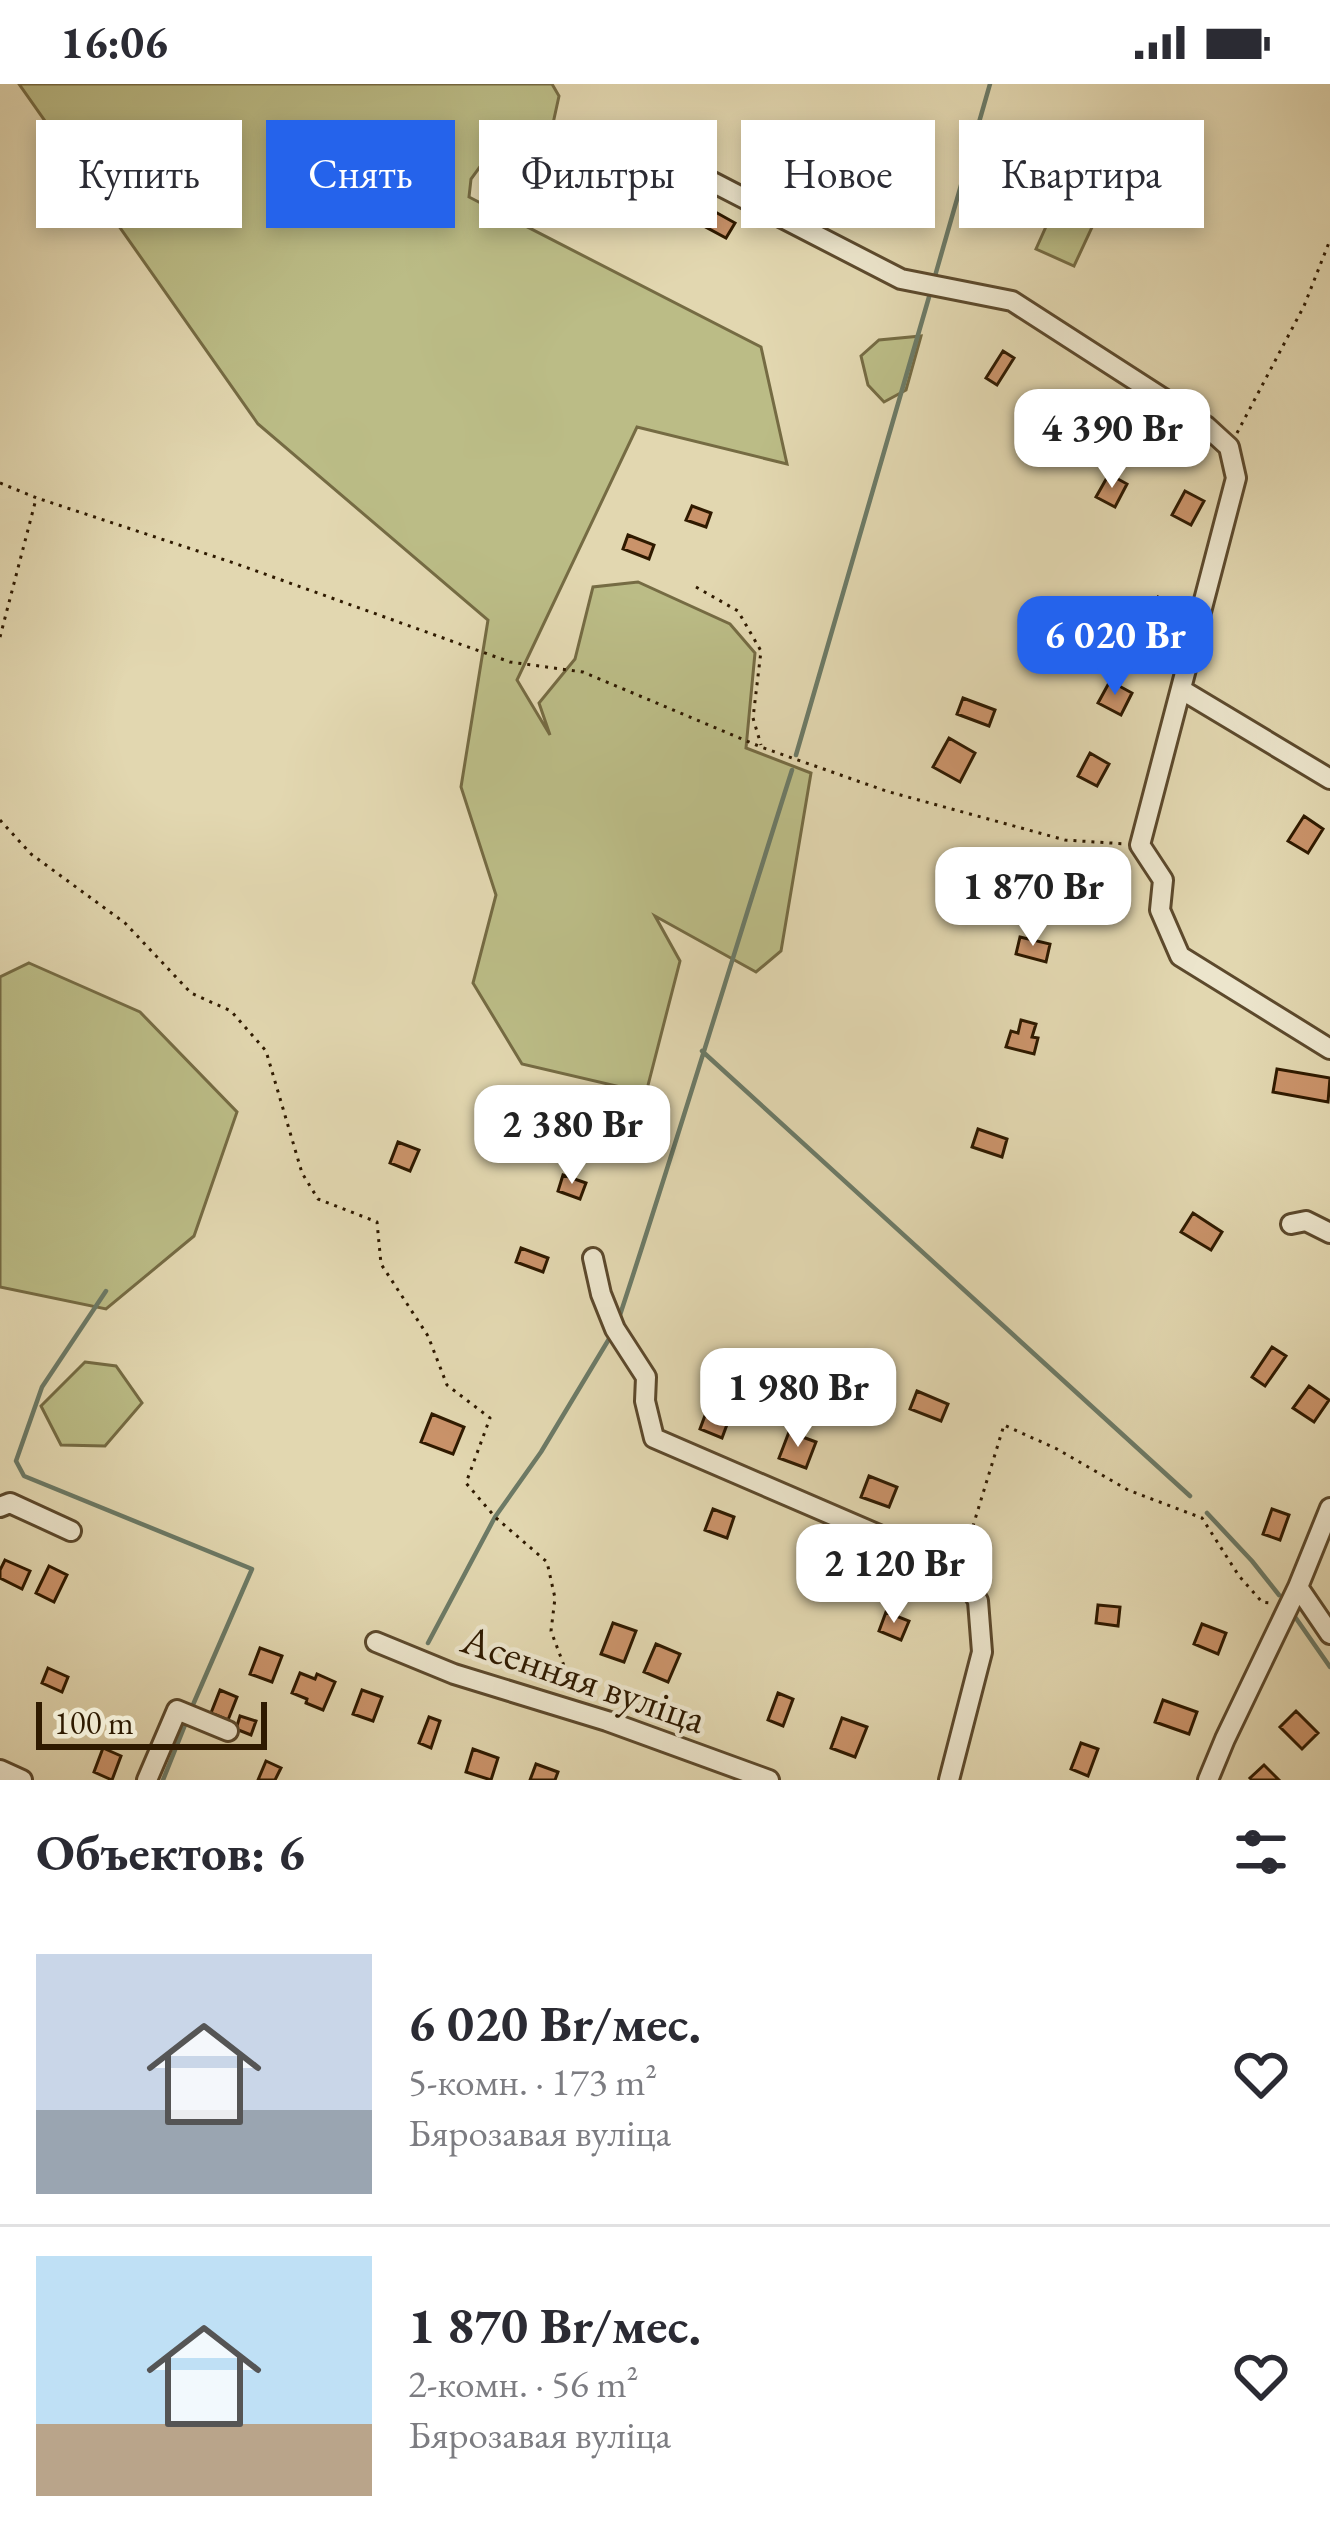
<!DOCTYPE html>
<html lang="ru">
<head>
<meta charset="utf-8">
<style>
  :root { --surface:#fff; --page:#f2f2f3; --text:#2b2b33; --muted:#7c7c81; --line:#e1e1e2; --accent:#2563eb }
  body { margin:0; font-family:"EB Garamond",serif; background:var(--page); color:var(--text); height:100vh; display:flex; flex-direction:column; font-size:45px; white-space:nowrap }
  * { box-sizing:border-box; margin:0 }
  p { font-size:39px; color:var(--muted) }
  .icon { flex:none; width:66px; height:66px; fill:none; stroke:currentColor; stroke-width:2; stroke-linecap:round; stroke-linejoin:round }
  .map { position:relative; height:1696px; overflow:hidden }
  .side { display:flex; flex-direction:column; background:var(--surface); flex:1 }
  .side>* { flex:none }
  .guide { position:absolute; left:36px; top:36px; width:1260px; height:108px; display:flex; gap:24px }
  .scale { position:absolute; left:36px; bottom:30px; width:231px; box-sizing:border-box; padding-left:12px; border:6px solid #2f1a00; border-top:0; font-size:33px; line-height:42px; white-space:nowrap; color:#2f1a00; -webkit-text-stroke:9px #ece5cc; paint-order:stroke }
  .price { position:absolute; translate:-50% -102px; padding:0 27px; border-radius:24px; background:#fff; color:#222; font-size:39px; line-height:78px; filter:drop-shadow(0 3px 6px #0008) }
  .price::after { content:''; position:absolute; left:50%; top:72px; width:36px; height:27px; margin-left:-18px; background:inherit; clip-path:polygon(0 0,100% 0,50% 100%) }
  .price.selected { background:var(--accent); color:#fff }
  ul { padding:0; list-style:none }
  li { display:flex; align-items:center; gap:36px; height:300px; padding:0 36px }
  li+li { border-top:3px solid var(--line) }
  li span { display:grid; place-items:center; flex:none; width:336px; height:240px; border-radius:0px; color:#555 }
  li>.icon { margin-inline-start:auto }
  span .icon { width:144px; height:144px; fill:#fffc; stroke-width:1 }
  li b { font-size:51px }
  h2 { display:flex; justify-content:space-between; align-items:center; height:144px; padding:0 36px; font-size:51px }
  .pill { padding:0 42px; border-radius:0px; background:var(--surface); box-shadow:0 6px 18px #0003; font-size:42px; line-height:108px }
  .pill.selected { background:var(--accent); color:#fff }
  .status { display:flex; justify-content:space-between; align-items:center; height:84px; padding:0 60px; background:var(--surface); direction:ltr }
  .status svg { height:33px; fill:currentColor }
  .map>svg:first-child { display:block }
  .green { fill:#bbbc86; stroke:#756b43; stroke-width:3 }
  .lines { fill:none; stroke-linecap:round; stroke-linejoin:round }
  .stream { stroke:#6c7a66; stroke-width:4.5 }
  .building { fill:#ca936a; stroke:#2f1a00; stroke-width:3 }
  .minor-casing { stroke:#5c492c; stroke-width:24 }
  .path { stroke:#2f1a00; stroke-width:3; stroke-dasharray:3 6; stroke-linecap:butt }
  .minor { stroke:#ece5cc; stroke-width:18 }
  .labels { text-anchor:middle; stroke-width:9; stroke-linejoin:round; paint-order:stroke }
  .street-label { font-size:42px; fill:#2f1a00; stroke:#ece5cc }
</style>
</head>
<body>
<div class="status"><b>16:06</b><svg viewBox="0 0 49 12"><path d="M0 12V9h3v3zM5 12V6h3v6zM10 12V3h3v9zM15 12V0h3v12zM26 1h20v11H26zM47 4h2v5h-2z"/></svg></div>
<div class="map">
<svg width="1330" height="1696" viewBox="0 0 1330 1696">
  <rect width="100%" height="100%" fill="#e2d7b0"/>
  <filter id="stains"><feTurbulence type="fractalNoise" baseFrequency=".00167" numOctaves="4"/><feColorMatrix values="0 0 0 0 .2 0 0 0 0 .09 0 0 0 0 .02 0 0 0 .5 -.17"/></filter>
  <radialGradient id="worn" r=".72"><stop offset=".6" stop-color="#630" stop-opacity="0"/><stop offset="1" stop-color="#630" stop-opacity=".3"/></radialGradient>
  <!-- green -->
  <path class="green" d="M 19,0 L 552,0 L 559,12 L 547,67 L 495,62 L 471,95 L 469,113 L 761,263 L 787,380 L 637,343 L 517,596 L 550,651 L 539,619 L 575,575 L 593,503 L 638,498 L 730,540 L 755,569 L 746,664 L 811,689 L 781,867 L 756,888 L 655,832 L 680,877 L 646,1009 L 522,980 L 473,899 L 496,811 L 461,703 L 488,536 L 258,340 Z
    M 1074,80 L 1113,98 L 1074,182 L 1036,165 Z
    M 921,252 L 906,306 L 884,318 L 868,301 L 861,272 L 879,256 Z
    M 29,879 L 140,928 L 237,1028 L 194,1152 L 106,1225 L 0,1203 L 0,893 Z
    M 85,1278 L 116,1282 L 142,1319 L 105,1362 L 61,1361 L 41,1322 Z"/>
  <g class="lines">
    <!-- stream -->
    <path class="stream" d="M 935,192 L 990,0
      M 796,671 L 929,213
      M 702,967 L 1190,1412
      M 106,1207 L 42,1303 L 16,1377 L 24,1392 L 252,1485 L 192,1623
      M 619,1234 C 679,1052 734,868 792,686
      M 1207,1429 L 1252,1477 L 1279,1511
      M 1293,1530 L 1330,1583
      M 428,1559 L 495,1433 L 541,1368 L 612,1250
      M 163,1696 L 185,1641"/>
  </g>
  <!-- building -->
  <path class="building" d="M 710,125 L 735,139 L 726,154 L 702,141 Z
    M 1003,267 L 1014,274 L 997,301 L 986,294 Z
    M 1109,390 L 1127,400 L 1115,423 L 1096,413 Z
    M 1185,407 L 1204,417 L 1191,441 L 1172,431 Z
    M 692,422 L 711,429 L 706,443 L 686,436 Z
    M 628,451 L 654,461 L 649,475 L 623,465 Z
    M 1158,513 L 1183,527 L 1172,549 L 1146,535 Z
    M 1110,597 L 1132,609 L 1121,631 L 1098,619 Z
    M 963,614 L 995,626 L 989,642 L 957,630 Z
    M 949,654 L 975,669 L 960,698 L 933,683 Z
    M 1090,669 L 1109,680 L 1097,702 L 1078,692 Z
    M 1304,732 L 1323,745 L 1308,769 L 1288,757 Z
    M 1020,853 L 1050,860 L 1046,878 L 1016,870 Z
    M 1021,936 L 1036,940 L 1032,953 L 1038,954 L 1034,970 L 1006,963 L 1011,947 L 1018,949 Z
    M 1277,985 L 1330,994 L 1328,1018 L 1273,1008 Z
    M 978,1045 L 1007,1055 L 1002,1073 L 972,1063 Z
    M 398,1058 L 419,1066 L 410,1087 L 390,1079 Z
    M 563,1091 L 586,1099 L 580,1115 L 558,1107 Z
    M 1193,1129 L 1222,1148 L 1211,1166 L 1181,1148 Z
    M 521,1164 L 548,1174 L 543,1188 L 516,1178 Z
    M 1272,1263 L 1286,1272 L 1265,1302 L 1252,1293 Z
    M 1309,1302 L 1329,1316 L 1314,1338 L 1293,1324 Z
    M 917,1307 L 948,1320 L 941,1337 L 910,1325 Z
    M 710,1318 L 732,1327 L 722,1354 L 700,1345 Z
    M 432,1330 L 464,1343 L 453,1370 L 421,1358 Z
    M 789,1348 L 816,1358 L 806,1384 L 779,1374 Z
    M 869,1392 L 897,1403 L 889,1423 L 861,1413 Z
    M 713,1425 L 734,1433 L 727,1454 L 705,1446 Z
    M 1272,1425 L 1289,1431 L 1280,1456 L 1263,1450 Z
    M 845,1473 L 868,1482 L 860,1503 L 837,1494 Z
    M 5,1476 L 30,1487 L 22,1505 L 0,1494 L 0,1486 Z
    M 49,1482 L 67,1491 L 54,1518 L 36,1509 Z
    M 1098,1521 L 1120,1523 L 1118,1542 L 1096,1539 Z
    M 886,1528 L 909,1537 L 901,1556 L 879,1547 Z
    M 613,1539 L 636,1547 L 624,1578 L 601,1570 Z
    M 1202,1540 L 1226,1549 L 1218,1570 L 1194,1560 Z
    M 656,1560 L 680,1570 L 668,1598 L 644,1588 Z
    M 260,1564 L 282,1572 L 272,1598 L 250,1590 Z
    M 48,1584 L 68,1593 L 62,1608 L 42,1599 Z
    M 300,1589 L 315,1595 L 317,1590 L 335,1598 L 323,1626 L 306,1619 L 307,1615 L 292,1609 Z
    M 220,1606 L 237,1613 L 228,1636 L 211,1629 Z
    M 362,1606 L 382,1613 L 373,1637 L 353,1630 Z
    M 778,1609 L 793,1615 L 783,1642 L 768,1636 Z
    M 1163,1616 L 1197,1628 L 1189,1650 L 1155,1638 Z
    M 1296,1627 L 1318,1649 L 1302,1665 L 1280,1643 Z
    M 240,1632 L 256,1637 L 251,1651 L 236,1645 Z
    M 429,1633 L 440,1637 L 431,1664 L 419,1659 Z
    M 842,1634 L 867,1643 L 855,1673 L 831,1664 Z
    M 1081,1659 L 1098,1665 L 1088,1692 L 1071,1685 Z
    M 103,1664 L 121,1672 L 112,1696 L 94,1688 Z
    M 473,1665 L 498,1674 L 491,1696 L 466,1688 Z
    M 266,1677 L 281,1684 L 275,1696 L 258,1696 Z
    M 536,1680 L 558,1688 L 555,1696 L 530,1696 Z
    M 1264,1681 L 1279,1696 L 1252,1696 L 1250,1694 Z"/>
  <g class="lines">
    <defs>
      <path id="minor" d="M 660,71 L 901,195 L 1012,217 L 1206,342 L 1229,363 L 1236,394 L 1140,761 L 1163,796 L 1160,826 L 1180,872 L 1330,965
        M 1182,606 L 1330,695
        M 1291,1140 L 1306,1137 L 1330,1149
        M 593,1174 L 601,1210 L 615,1245 L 646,1293 L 645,1317 L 654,1354 L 960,1486 L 978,1517 L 982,1568 L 949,1696
        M 0,1423 L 10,1419 L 71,1447
        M 1298,1503 L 1330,1550
        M 376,1558 L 454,1590 L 607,1637 L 769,1696
        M 0,1686 L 22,1696
        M 147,1696 L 177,1626 L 228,1647
        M 1208,1696 L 1225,1655 L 1298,1503 L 1330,1424"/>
    </defs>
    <!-- minor casing -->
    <use href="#minor" class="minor-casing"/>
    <!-- path -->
    <path class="path" d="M 1237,349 L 1304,222 L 1330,156
      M 0,399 L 37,414 L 234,479 L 510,578 L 583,588 L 761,663 L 886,707 L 1065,756 L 1126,760
      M 696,503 L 738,527 L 761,567 L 753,634 L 761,661
      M 0,553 L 36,415
      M 0,736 L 31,770 L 125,839 L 191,909 L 231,927 L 266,967 L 302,1089 L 318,1115 L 377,1138 L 381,1180 L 428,1252 L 447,1301 L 490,1334 L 466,1399 L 495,1433 L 547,1478 L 555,1514 L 551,1547 L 569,1595 L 586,1613
      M 965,1468 L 1004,1341 L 1057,1365 L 1128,1406 L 1202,1434 L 1239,1492 L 1262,1518 L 1270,1519"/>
    <!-- minor -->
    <use href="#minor" class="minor"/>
  </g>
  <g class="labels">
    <!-- street labels -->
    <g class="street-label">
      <text transform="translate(584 1594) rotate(19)" y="15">Асенняя вуліца</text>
    </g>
  </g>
  <rect width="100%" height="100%" filter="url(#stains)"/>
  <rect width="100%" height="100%" fill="url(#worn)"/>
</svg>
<div class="scale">100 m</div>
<b class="price" style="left:1112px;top:407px">4 390 Br</b>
<b class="price selected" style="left:1115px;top:614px">6 020 Br</b>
<b class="price" style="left:1033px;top:865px">1 870 Br</b>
<b class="price" style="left:572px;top:1103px">2 380 Br</b>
<b class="price" style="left:798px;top:1366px">1 980 Br</b>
<b class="price" style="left:894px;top:1542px">2 120 Br</b>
<div class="guide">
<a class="pill">Купить</a>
<a class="pill selected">Снять</a>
<a class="pill">Фильтры</a>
<a class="pill">Новое</a>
<a class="pill">Квартира</a>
</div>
</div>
<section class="side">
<h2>Объектов: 6<svg class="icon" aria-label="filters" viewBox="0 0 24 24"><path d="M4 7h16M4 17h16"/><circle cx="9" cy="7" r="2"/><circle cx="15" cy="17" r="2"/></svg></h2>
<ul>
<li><span style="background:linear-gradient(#c9d6e8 65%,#9aa5b1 0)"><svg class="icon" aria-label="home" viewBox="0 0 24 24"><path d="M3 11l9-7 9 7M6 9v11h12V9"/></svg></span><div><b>6 020 Br/мес.</b><p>5-комн. · 173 m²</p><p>Бярозавая вуліца</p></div><svg class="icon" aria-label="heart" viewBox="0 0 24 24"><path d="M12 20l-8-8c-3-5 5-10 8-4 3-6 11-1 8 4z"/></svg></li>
<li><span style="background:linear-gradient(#bfe0f5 70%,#b9a48a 0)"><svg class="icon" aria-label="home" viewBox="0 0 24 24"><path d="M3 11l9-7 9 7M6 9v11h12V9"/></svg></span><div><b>1 870 Br/мес.</b><p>2-комн. · 56 m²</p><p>Бярозавая вуліца</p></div><svg class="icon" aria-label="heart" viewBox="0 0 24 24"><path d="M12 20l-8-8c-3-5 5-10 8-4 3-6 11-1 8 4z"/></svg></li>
</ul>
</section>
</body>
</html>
